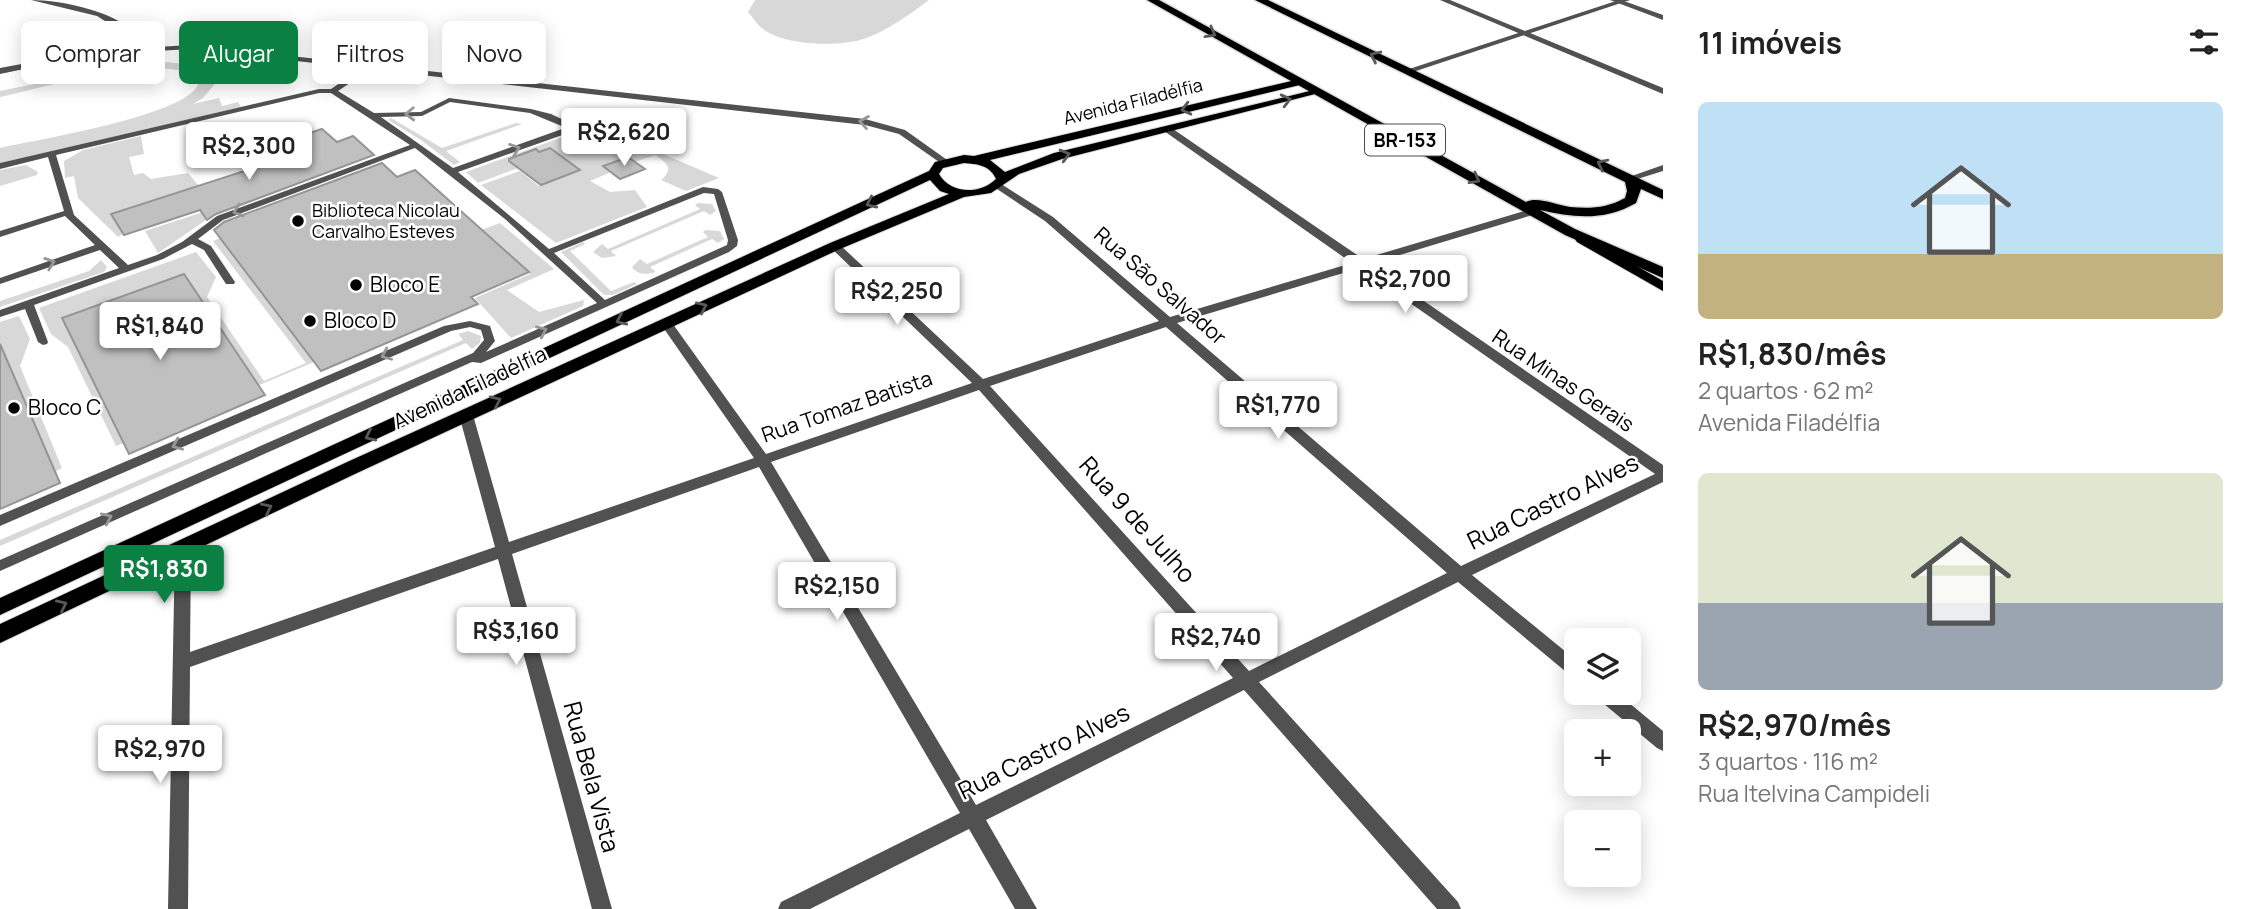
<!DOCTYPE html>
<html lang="pt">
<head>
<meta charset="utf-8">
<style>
  :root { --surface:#fff; --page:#f2f2f2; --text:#222; --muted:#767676; --accent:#0b8043 }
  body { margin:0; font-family:Manrope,sans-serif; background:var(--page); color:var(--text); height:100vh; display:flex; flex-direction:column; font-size:26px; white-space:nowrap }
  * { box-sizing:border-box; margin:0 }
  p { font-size:23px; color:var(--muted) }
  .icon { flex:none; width:38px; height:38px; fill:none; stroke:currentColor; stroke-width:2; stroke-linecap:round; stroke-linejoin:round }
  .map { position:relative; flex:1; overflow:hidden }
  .side { display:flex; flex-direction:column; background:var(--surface); width:595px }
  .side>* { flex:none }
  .guide { position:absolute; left:21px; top:21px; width:665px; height:63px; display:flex; gap:14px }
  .buttons { position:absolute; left:1564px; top:628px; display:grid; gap:14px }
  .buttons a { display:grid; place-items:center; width:77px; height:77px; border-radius:10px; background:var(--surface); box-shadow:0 4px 18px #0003; font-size:35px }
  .price { position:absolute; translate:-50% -60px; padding:0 16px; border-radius:7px; background:#fff; color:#222; font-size:23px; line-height:46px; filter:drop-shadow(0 2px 4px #0008) }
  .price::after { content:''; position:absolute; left:50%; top:42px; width:21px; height:16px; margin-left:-10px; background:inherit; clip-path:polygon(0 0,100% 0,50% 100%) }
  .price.on { background:var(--accent); color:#fff }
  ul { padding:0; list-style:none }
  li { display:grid; align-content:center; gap:14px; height:371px; padding:0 35px }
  li span { display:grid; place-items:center; height:217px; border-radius:10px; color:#555 }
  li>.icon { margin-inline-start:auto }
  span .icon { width:126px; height:126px; fill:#fffc; stroke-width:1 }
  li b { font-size:30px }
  h2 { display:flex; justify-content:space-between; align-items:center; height:84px; padding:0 35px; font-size:30px }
  .tag { padding:0 24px; border-radius:10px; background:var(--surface); box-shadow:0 4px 18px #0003; font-size:24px; line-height:63px }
  .tag.on { background:var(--accent); color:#fff }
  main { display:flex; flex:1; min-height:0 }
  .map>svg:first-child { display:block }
  .green { fill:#d8d8d8 }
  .building { fill:#c0c0c0; stroke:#959595; stroke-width:2 }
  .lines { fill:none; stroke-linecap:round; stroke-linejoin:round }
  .primary-casing { stroke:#dbdbdb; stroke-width:2 }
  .trunk-casing { stroke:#dbdbdb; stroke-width:3 }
  .service { fill:#515151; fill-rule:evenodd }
  .minor { fill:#515151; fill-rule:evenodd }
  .tertiary { fill:#515151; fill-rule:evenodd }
  .primary { fill:#000; fill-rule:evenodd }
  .trunk { fill:#000; fill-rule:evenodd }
  .oneway { stroke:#595959 }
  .oneway2 { stroke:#979797 }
  .poi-dot { fill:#000; stroke:#fff; stroke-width:2.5 }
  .labels { text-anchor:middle; stroke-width:5; stroke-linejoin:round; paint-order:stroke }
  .far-street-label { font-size:18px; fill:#000; stroke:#fff }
  .far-poi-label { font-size:18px; fill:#000; stroke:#fff; text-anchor:start }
  .shield { fill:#fff; stroke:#4c4c4c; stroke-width:2 }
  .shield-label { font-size:19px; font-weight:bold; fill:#000 }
  .poi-label { font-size:21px; fill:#000; stroke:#fff; text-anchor:start }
  .street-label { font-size:21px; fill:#000; stroke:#fff }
  .near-street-label { font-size:24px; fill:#000; stroke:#fff }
</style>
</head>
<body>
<main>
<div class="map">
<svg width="1663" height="909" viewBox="0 0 1663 909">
  <rect width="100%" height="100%" fill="#fff"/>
  <!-- green -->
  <path class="green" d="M 755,0 L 929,0 C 910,14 891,28 869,37 C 843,48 785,46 763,29 C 757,25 753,17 748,12 Z
    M 167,62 L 199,66 L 211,75 L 214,85 L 203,98 L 193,104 L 219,98 L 222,106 L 238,102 L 241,107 L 0,163 L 0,148 C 34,140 193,115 199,82 C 180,47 34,90 0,97 L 0,91 L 128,65 Z
    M 391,118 L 442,148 L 516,123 L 522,124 L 446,151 L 460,162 L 454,165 L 421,140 L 388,120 Z
    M 596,125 L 719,178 L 686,191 L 661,180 C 675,168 666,163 655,155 L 635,162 L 627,157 L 604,166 L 611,172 L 590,181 L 610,192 L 635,190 L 647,207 L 556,243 L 481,185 L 520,171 L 539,186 L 568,174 L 560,155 L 550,148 L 539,152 L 535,149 L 509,159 L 518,168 L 478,183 L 466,172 Z
    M 141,136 L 144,154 L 129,157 L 134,175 L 143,173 L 151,179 L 188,173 L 199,186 L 118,237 L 78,198 L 74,176 L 65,178 L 64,161 L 83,150 Z
    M 26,165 L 38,172 L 37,175 L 0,186 L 0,170 Z
    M 698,203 L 712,204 L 716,211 L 710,215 L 704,211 L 611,251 L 616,256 L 602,258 L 593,252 L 602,244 L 608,249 L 700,209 L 695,205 Z
    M 203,212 L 206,220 L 158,253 L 145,231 Z
    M 500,223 L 554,269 L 507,290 L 539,312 L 584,300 L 583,306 L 511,338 L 475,298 L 530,274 L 481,230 Z
    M 706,230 L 720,231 L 724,239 L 718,243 L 712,239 L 650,267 L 656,272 C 647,275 637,275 632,267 L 640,259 L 647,264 L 708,237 L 703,232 Z
    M 220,238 L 314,362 L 240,393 L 184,274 L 62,318 L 120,437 L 131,440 L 116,446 L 68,347 L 51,334 L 39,308 L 196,252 L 216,277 L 207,297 L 264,381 L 306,363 L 213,241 Z
    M 583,242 L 585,244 L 570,251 L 611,291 L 634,282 L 637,284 L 613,295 L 604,295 L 561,252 Z
    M 101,260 L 107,267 L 104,272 L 0,307 L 0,301 L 89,271 Z
    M 19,316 L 30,339 L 20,366 L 62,468 L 55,472 L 0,344 L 0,322 Z
    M 468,331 L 481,336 L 480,343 L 472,349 L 466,343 L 0,546 L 0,540 L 463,340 L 458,334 Z"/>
  <!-- building -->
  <path class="building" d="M 322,129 L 337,142 L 353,136 L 374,155 L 216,214 L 207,220 L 200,210 L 124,235 L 111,214 L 297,154 L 283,142 Z
    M 550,148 L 580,170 L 541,185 L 509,161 L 509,159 L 536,149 L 539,152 Z
    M 628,157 L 645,169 L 620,179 L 603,166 Z
    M 382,163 L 397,177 L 415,170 L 529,272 L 471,297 L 478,304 L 321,371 L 214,230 L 224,222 Z
    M 184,274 L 265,395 L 129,454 L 62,318 Z
    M 0,344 L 60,483 L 0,509 Z"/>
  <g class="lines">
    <defs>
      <path id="primary" d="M 1300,79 L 1304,80 L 1304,84 L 990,160 L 1005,172 L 1054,153 L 1318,89 L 1323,92 L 1062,159 L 1019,174 L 991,193 L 964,197 L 840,249 L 357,473 L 0,643 L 0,624 L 345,463 L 830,243 L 949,194 L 940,191 L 930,180 L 0,615 L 0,598 L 929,171 L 935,162 L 964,155 L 974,156 ZM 964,163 C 977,164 990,165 996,179 C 980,195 950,194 939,174 L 943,168 Z
        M 1582,235 L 1663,281 L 1663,291 L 1577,242 L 1575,239 Z"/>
      <path id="trunk" d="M 1147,0 L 1159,0 L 1526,202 C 1537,196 1557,205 1570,207 C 1590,209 1607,208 1625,198 L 1627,191 L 1625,182 L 1255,0 L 1268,0 L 1663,190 L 1663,199 L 1641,189 L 1636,203 C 1605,221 1574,218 1540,210 L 1575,229 L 1663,267 L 1663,278 L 1565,235 Z"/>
    </defs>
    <!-- primary casing -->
    <use href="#primary" class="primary-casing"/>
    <!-- trunk casing -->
    <use href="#trunk" class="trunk-casing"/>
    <!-- service -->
    <path class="service" d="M 368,64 L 375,66 L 338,91 L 374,113 L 421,112 L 449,98 L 531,109 L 551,114 L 572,124 L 573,126 L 568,133 L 458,172 L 549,249 L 703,187 L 718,189 L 722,192 L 738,240 L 737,246 L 729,252 L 481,363 L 472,362 L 0,571 L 0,560 L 473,353 L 484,340 L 481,330 L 470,327 L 451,331 L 0,526 L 0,515 L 444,326 L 470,321 L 490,326 L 495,341 L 486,352 L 597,303 L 505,219 L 415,148 L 223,220 L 198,239 L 211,246 L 235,282 L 234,284 L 226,284 L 204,250 L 192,244 L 163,259 L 34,305 L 48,342 L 47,344 L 43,345 L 38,342 L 25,309 L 0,317 L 0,310 L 119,268 L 100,250 L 0,284 L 0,278 L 95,245 L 65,216 L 0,237 L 0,231 L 64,211 L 48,157 L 0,169 L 0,163 L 319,89 L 331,89 ZM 319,93 L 331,93 L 410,145 L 217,216 L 182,242 L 157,255 L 128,265 L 74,215 L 56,155 ZM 450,102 L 530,113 L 564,127 L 562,129 L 453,168 L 381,117 L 422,116 ZM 704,193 L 714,194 L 728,240 L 727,245 L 605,300 L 554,253 Z"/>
    <!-- minor -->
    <path class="minor" d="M 31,0 C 61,0 123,12 139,39 L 133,50 L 127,50 L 131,39 L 129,36 L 97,16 Z
      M 1440,0 L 1450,0 L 1663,88 L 1663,94 Z
      M 1610,0 L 1621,0 L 1663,15 L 1663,20 Z
      M 1164,127 L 1170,127 L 1363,259 L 1528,210 L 1536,210 L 1536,214 L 1370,264 L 1663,465 L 1663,482 L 1472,575 L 1577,661 L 1577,678 L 1571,676 L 1458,582 L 1259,682 L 1458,902 L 1461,909 L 1437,909 L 1244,690 L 986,820 L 1037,909 L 1015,909 L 969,829 L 810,909 L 778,909 L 781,902 L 960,813 L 759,467 L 512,554 L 612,909 L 592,909 L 498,559 L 190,667 L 188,909 L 168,909 L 175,548 L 178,544 L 183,542 L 188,544 L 191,548 L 190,652 L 495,547 L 459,415 L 461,412 L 471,412 L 473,415 L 509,542 L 754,458 L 660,323 L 666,319 L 670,320 L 766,454 L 972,383 L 831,248 L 830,246 L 835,243 L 839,244 L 983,379 L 1159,321 L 1045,221 L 994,187 L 994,183 L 998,182 L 1053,217 L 1170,317 L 1352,263 L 1164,131 ZM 1360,268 L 1655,474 L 1461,566 L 1177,323 ZM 1166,327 L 1447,573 L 1249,671 L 990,386 ZM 979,390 L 1233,678 L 976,805 L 771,462 Z
      M 1663,165 L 1663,171 L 1631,181 L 1626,178 Z
      M 1595,693 L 1617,693 L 1663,731 L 1663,751 L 1657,748 L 1598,699 Z"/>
    <!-- tertiary -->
    <path class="tertiary" d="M 1619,0 L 1630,0 L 1410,73 L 1403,71 Z
      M 190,45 L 865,119 L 905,130 L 950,162 L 942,164 L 899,134 L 865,125 L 190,49 L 91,55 L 0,74 L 0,68 L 91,51 Z"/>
    <!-- primary -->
    <use href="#primary" class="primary"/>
    <!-- trunk -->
    <use href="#trunk" class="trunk"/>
  </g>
  <!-- one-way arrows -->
  <defs><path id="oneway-chevron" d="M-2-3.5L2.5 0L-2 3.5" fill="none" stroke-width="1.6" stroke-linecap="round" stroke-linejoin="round" transform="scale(1.75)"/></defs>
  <g class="oneway">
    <use href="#oneway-chevron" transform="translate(1211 33) rotate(29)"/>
    <use href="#oneway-chevron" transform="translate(1375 56) rotate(-154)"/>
    <use href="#oneway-chevron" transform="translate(1286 100) rotate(-14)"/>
    <use href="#oneway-chevron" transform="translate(1186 109) rotate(166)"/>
    <use href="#oneway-chevron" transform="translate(1065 155) rotate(-15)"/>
    <use href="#oneway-chevron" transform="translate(1602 164) rotate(-153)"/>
    <use href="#oneway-chevron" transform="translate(1475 179) rotate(29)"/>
    <use href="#oneway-chevron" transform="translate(871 203) rotate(155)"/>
    <use href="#oneway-chevron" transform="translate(702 307) rotate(-25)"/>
    <use href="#oneway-chevron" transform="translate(621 320) rotate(155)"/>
    <use href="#oneway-chevron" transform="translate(496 401) rotate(-25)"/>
    <use href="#oneway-chevron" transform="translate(370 436) rotate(155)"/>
    <use href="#oneway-chevron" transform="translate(267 508) rotate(-26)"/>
    <use href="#oneway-chevron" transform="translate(62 605) rotate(-25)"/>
  </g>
  <g class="oneway2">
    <use href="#oneway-chevron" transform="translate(410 114) rotate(178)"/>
    <use href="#oneway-chevron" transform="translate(864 122) rotate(-171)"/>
    <use href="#oneway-chevron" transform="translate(515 149) rotate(-20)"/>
    <use href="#oneway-chevron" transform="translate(238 211) rotate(160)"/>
    <use href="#oneway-chevron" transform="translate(50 263) rotate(-19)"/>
    <use href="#oneway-chevron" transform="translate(542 331) rotate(-24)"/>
    <use href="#oneway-chevron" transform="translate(386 355) rotate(157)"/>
    <use href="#oneway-chevron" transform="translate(177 445) rotate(157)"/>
    <use href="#oneway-chevron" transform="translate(107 518) rotate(-24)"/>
  </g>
  <!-- markers -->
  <g class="poi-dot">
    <circle cx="298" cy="221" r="7"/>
    <circle cx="356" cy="285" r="7"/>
    <circle cx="310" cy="321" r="7"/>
    <circle cx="14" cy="408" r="7"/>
  </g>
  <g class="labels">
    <!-- far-street labels -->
    <g class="far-street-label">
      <text transform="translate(1133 102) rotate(-14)" y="6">Avenida Filadélfia</text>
    </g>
    <!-- far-poi labels -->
    <g class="far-poi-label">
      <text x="312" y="217">Biblioteca Nicolau<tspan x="312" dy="21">Carvalho Esteves</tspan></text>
    </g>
    <!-- shield labels -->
    <rect class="shield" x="1365" y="124.5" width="80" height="31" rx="5"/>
    <g class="shield-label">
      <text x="1405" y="147">BR-153</text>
    </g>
    <!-- poi labels -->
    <g class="poi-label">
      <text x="370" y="292">Bloco E</text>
      <text x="324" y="328">Bloco D</text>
      <text x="28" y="415">Bloco C</text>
    </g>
    <!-- street labels -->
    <g class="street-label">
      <text transform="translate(1160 286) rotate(41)" y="7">Rua São Salvador</text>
      <text transform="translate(1563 381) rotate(34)" y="7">Rua Minas Gerais</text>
      <text transform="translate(470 388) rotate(-25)" y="7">Avenida Filadélfia</text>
      <text transform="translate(847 407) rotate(-19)" y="7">Rua Tomaz Batista</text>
    </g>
    <!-- near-street labels -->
    <g class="near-street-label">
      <text transform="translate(1553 502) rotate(-26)" y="8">Rua Castro Alves</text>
      <text transform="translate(1137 520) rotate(48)" y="8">Rua 9 de Julho</text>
      <text transform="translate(1044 752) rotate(-26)" y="8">Rua Castro Alves</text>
      <text transform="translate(591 777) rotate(75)" y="8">Rua Bela Vista</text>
    </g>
  </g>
</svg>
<div class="buttons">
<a><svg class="icon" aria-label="layers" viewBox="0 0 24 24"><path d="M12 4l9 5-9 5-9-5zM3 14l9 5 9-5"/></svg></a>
<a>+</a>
<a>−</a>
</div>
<b class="price" style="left:624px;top:168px">R$2,620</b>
<b class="price" style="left:249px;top:182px">R$2,300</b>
<b class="price" style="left:1405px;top:315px">R$2,700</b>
<b class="price" style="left:897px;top:327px">R$2,250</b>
<b class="price" style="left:160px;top:362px">R$1,840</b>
<b class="price" style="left:1278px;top:441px">R$1,770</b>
<b class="price on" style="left:164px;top:605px">R$1,830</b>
<b class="price" style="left:837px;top:622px">R$2,150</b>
<b class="price" style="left:516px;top:667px">R$3,160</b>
<b class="price" style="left:1216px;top:673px">R$2,740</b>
<b class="price" style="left:160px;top:785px">R$2,970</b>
<div class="guide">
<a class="tag">Comprar</a>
<a class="tag on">Alugar</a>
<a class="tag">Filtros</a>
<a class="tag">Novo</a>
</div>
</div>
<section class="side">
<h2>11 imóveis<svg class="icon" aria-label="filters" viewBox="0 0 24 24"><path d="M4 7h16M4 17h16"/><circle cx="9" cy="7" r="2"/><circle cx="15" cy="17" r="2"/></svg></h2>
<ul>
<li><span style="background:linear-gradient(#bfe0f5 70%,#c2b280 0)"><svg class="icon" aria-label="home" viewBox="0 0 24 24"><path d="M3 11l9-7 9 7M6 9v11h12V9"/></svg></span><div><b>R$1,830/mês</b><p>2 quartos · 62 m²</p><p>Avenida Filadélfia</p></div></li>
<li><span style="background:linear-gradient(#dfe7d0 60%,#9aa5b1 0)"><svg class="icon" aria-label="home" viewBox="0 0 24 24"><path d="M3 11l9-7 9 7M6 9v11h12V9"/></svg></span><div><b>R$2,970/mês</b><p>3 quartos · 116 m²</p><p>Rua Itelvina Campideli</p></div></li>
</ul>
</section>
</main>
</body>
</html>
